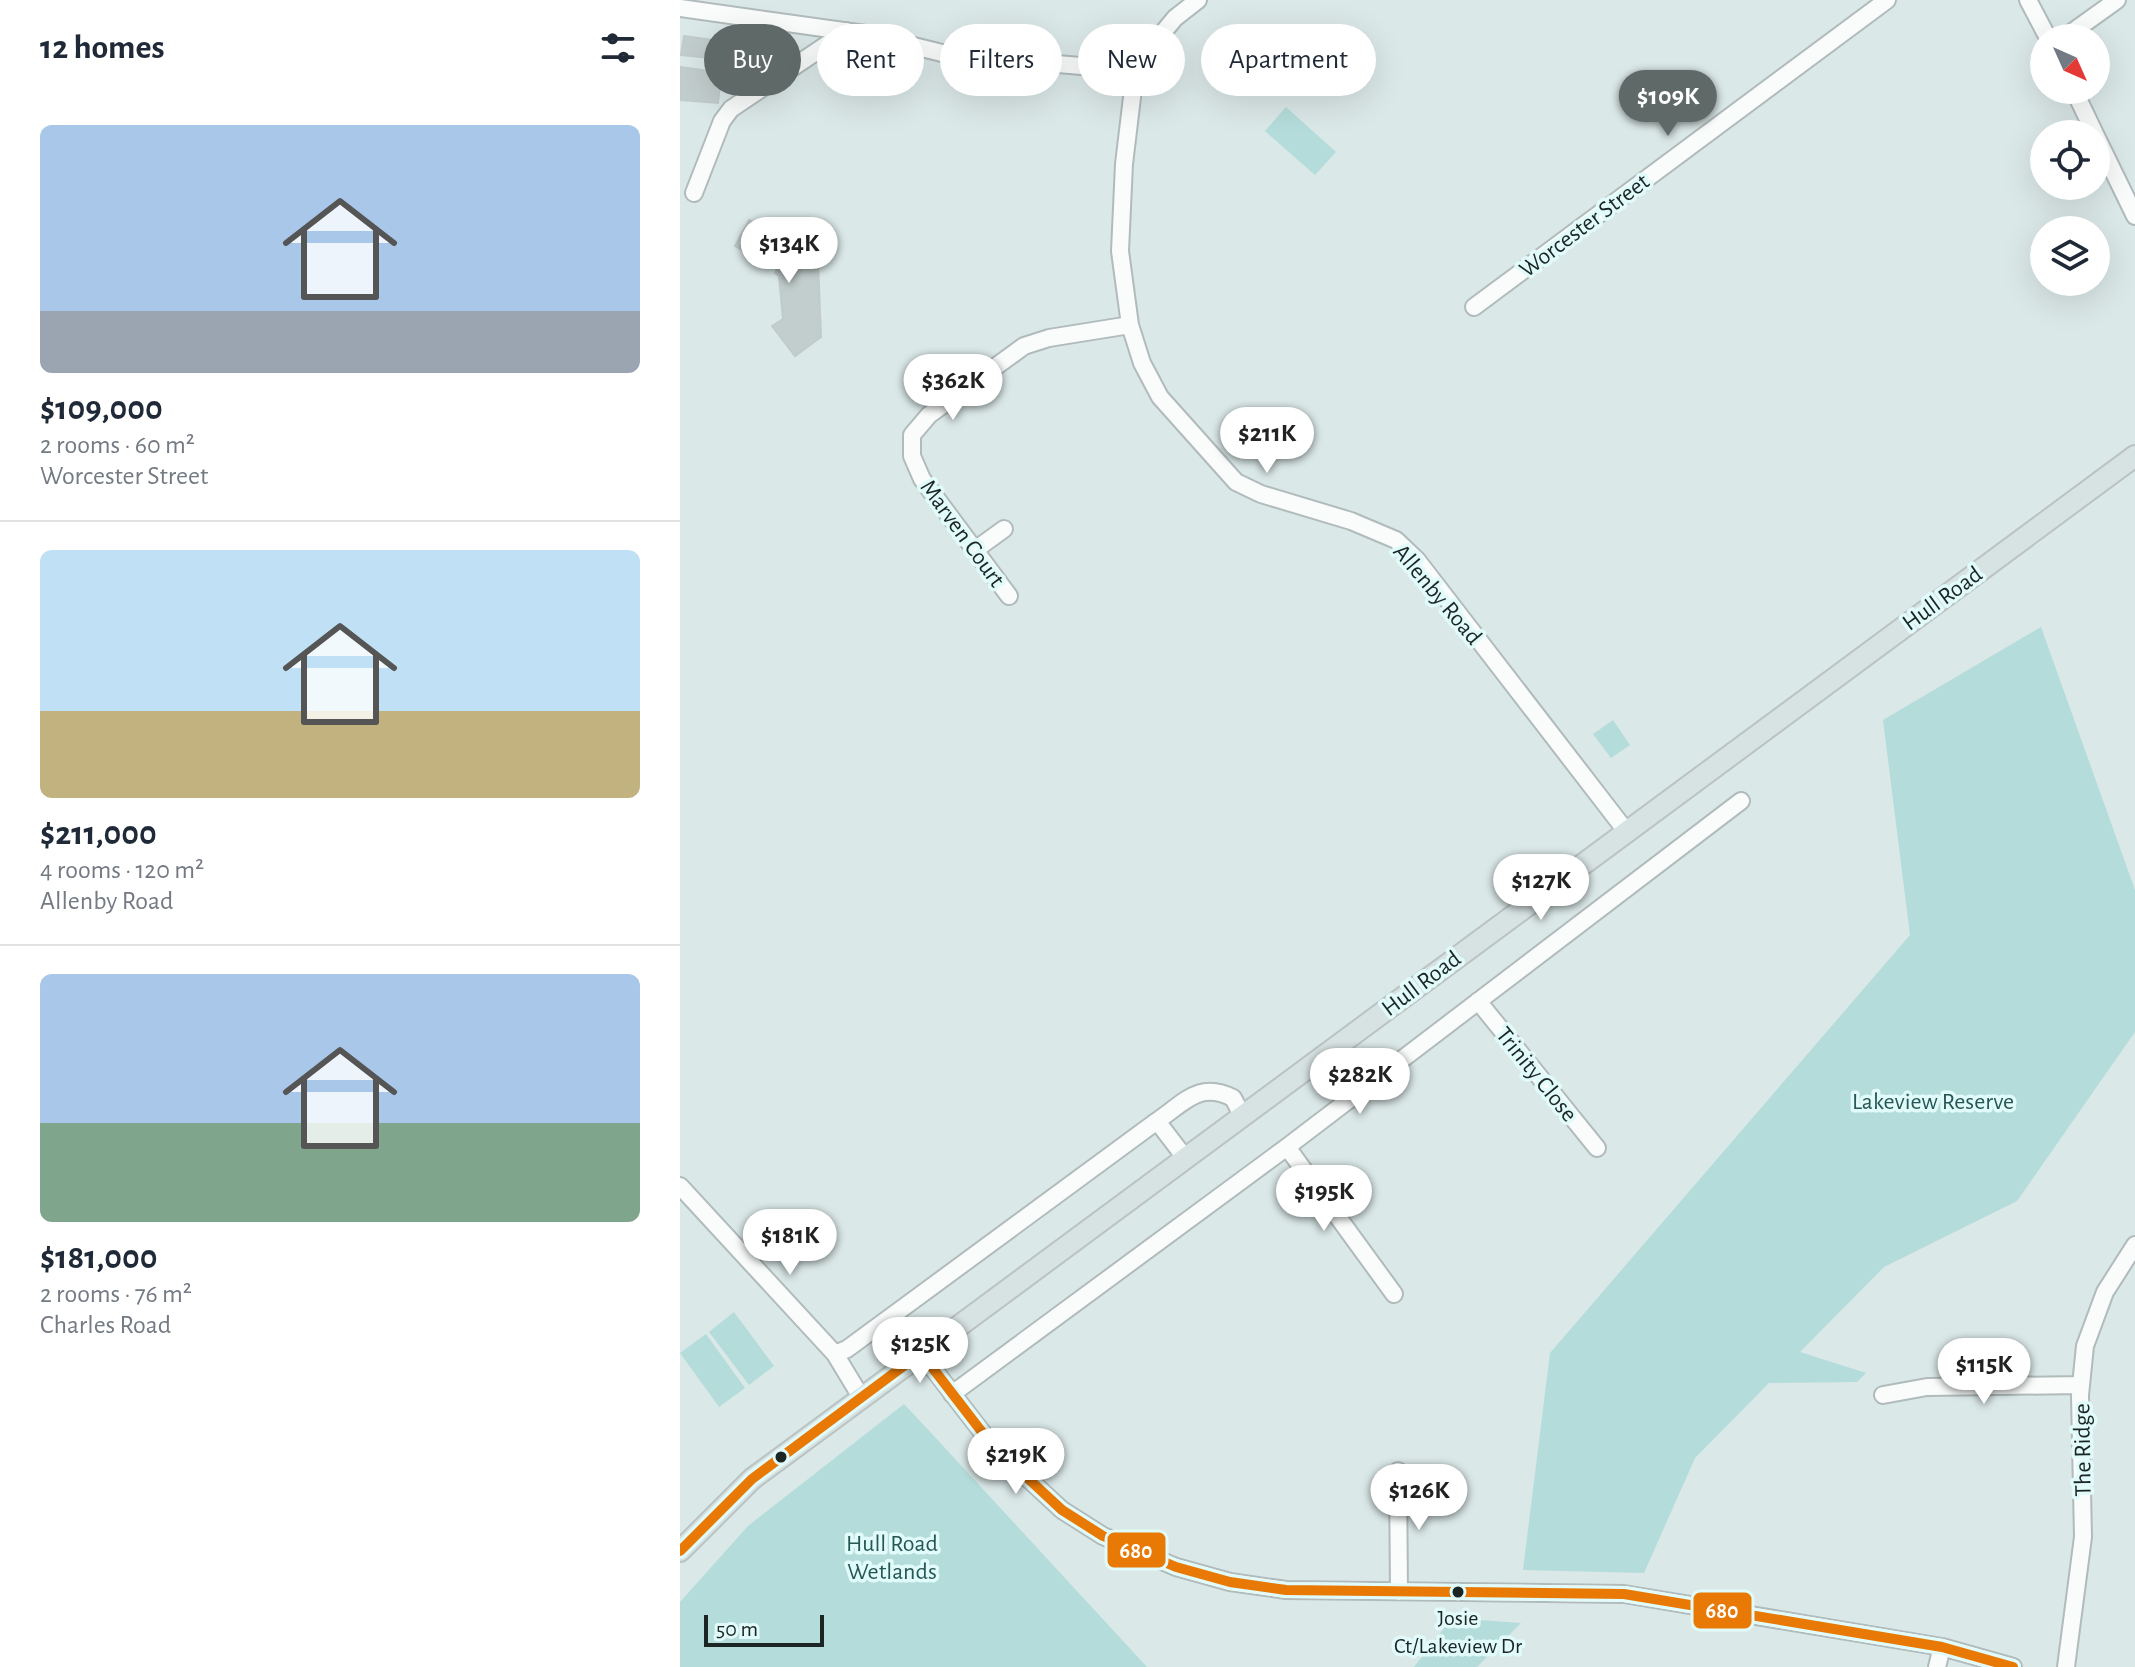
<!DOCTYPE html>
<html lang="en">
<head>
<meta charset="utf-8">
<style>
  :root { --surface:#fff; --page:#f6f6f7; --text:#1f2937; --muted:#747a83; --line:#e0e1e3; --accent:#5e6968 }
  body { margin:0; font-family:"Alegreya Sans",sans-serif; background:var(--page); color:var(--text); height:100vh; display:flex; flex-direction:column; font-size:30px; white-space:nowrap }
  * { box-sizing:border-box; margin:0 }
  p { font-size:26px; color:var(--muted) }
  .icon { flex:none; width:44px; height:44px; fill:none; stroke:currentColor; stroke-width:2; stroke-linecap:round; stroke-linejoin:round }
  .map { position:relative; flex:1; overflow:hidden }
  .sheet { display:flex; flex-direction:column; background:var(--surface); width:680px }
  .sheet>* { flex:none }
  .guide { position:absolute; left:24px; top:24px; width:760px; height:72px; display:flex; gap:16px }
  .needle { width:52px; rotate:135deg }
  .tools { position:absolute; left:1350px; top:24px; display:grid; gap:16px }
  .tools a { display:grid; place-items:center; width:80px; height:80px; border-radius:50%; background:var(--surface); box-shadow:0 8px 32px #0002; font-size:40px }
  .scale { position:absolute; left:24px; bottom:20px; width:120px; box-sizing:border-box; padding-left:8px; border:4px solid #1b2524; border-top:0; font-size:22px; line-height:28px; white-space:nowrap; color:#1b2524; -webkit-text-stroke:6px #e1fbfa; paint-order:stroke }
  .price { position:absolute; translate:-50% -68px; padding:0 18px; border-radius:28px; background:#fff; color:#222; font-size:26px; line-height:52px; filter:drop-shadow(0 2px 4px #0008) }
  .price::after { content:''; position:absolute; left:50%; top:48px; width:24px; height:18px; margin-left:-12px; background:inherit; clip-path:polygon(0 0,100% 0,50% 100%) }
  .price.selected { background:var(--accent); color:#fff }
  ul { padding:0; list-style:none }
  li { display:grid; align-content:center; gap:16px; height:424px; padding:0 40px }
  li+li { border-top:2px solid var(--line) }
  li span { display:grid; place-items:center; height:248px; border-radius:12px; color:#555 }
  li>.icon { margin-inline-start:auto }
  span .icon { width:144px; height:144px; fill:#fffc; stroke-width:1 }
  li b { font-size:34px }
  h2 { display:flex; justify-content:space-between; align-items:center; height:96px; padding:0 40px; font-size:34px }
  .tag { padding:0 28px; border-radius:36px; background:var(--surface); box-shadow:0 8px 32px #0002; font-size:28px; line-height:72px }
  .tag.selected { background:var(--accent); color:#fff }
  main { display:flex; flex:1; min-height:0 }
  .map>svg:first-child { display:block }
  .green { fill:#b4dcdb }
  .building { fill:#c2cecd; stroke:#c1cbcb; stroke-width:2 }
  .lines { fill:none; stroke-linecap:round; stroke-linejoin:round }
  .minor-casing { stroke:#b1bbbb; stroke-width:20 }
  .major-casing { stroke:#bbc3c2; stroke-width:24 }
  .minor { stroke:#f9fcfb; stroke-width:16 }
  .major { stroke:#d7e2e2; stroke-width:20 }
  .bus-1-casing { stroke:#e1fbfa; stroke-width:16 }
  .bus-1 { stroke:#e87904; stroke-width:10 }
  .bus-dot { fill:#1b2524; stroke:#e1fbfa; stroke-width:3 }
  .labels { text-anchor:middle; stroke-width:7; stroke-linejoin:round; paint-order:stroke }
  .bus-label { font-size:22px; fill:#1b2524; stroke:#e1fbfa }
  .street-label { font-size:24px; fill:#1b2524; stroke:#e1fbfa }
  .park-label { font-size:24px; fill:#265756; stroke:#e1fbfa }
  .line-badge { stroke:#e1fbfa; stroke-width:3 }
  .badge-label { font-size:22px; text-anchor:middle; font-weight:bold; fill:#fff }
</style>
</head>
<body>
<main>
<section class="sheet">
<h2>12 homes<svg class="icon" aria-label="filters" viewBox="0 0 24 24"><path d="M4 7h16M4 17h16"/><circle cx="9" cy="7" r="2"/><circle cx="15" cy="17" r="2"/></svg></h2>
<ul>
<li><span style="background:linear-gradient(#a9c7e8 75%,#9aa5b1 0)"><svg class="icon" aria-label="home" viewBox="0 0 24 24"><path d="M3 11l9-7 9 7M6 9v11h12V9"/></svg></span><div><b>$109,000</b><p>2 rooms · 60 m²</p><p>Worcester Street</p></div></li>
<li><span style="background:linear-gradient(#bfe0f5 65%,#c2b280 0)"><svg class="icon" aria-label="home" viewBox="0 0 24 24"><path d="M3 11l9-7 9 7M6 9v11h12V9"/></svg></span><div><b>$211,000</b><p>4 rooms · 120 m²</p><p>Allenby Road</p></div></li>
<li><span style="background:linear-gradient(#a9c7e8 60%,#7fa58c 0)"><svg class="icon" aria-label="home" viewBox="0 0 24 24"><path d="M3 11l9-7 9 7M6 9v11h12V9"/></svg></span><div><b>$181,000</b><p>2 rooms · 76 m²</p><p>Charles Road</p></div></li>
</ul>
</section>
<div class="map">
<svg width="1455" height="1667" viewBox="0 0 1455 1667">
  <rect width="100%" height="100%" fill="#dae8e7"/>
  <!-- green -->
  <path class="green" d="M 606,107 L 656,152 L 635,175 L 585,131 Z
    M 1361,627 L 1455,890 L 1455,1032 L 1337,1201 L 1204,1267 L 1120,1352 L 1186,1373 L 1177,1382 L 1089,1383 L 1015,1458 L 964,1573 L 843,1570 L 870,1353 L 1230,935 L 1203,720 Z
    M 933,720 L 950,745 L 931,758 L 913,734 Z
    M 54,1312 L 94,1366 L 69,1385 L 29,1332 Z
    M 26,1334 L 65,1388 L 39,1407 L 0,1353 Z
    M 224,1404 L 253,1435 L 467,1667 L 0,1667 L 0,1602 L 68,1526 Z
    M 772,1618 L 841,1623 L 797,1667 L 734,1667 Z"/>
  <!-- building -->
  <path class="building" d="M 4,36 L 33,40 L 31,58 L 1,55 Z
    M 45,65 L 63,67 L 61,83 L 46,81 L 46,86 L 40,85 L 38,103 L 0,100 L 0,67 L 44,73 Z
    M 69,220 L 119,247 L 129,263 L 138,263 L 141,337 L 115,356 L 92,326 L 103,319 L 99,276 L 95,273 L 97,269 L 55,246 Z"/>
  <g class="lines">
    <defs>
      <path id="minor" d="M 518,0 L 495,18 L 466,53 L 453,89 L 444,164 L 440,251 L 450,325 L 462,363 L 480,397 L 556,482 L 581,494 L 671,521 L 716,540 L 737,560 L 946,831
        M 1348,0 L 1368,38
        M 0,8 L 185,34 L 270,55 L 460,71
        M 1384,38 L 1437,0
        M 1394,90 L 1415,134
        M 1416,136 L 1455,216
        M 14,193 L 42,121 L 51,109 L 167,31
        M 794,307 L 1207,0
        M 295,550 L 324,529
        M 329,596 L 242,479 L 232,456 L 232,435 L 249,415 L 344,346 L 369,338 L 450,325
        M 798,1001 L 917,1148
        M 477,1121 L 506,1159
        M 607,1147 L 714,1294
        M 0,1186 L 155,1354 L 181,1397
        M 241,1353 L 312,1445 L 382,1510 L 423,1536 L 496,1567 L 550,1582 L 606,1590 L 944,1594 L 1262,1647 L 1333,1667
        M 155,1354 L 167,1349 L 477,1121 C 505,1102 519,1081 553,1098 L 563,1117
        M 272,1394 L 607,1147 L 1061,801
        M 1203,1395 L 1247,1387 L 1401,1385
        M 718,1471 L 719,1592
        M 1257,1667 L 1262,1647
        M 1386,1667 L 1403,1537 L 1400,1395 L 1405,1346 L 1425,1292 L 1455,1245"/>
      <path id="major" d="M 0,1551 L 72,1479 L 1455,456"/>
    </defs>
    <!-- minor casing -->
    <use href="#minor" class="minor-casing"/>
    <!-- major casing -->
    <use href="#major" class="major-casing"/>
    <!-- minor -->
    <use href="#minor" class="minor"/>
    <!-- major -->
    <use href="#major" class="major"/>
    <defs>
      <path id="bus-1" d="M 241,1353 L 312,1445 L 382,1510 L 423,1536 L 496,1567 L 550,1582 L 606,1590 L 944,1594 L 1262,1647 L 1333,1667
        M 0,1551 L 72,1479 L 241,1353"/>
    </defs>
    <!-- bus-1 casing -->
    <use href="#bus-1" class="bus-1-casing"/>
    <!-- bus-1 -->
    <use href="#bus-1" class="bus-1"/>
  </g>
  <!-- markers -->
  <g class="bus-dot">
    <circle cx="101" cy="1457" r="7"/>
    <circle cx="778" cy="1592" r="7"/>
  </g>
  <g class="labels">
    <!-- bus labels -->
    <g class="bus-label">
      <text x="778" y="1625">Josie<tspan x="778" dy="28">Ct/Lakeview Dr</tspan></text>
    </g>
    <!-- street labels -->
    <g class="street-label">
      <text transform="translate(904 225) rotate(-37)" y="8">Worcester Street</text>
      <text transform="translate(283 533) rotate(54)" y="8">Marven Court</text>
      <text transform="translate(758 594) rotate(50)" y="8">Allenby Road</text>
      <text transform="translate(1262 598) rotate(-36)" y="8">Hull Road</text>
      <text transform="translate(741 983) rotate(-37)" y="8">Hull Road</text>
      <text transform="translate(857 1074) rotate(51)" y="8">Trinity Close</text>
      <text transform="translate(1402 1450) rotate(-91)" y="8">The Ridge</text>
    </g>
    <!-- park labels -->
    <g class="park-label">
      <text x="1253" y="1109">Lakeview Reserve</text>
      <text x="212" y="1551">Hull Road<tspan x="212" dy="28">Wetlands</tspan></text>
    </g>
  </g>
  <g class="line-badge">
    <rect x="426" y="1531" width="61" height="38" rx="8" fill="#e87904"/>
    <rect x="1012" y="1591" width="61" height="39" rx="8" fill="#e87904"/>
  </g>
  <g class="badge-label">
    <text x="456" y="1558">680</text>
    <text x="1042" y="1618">680</text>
  </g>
</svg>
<div class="tools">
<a><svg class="needle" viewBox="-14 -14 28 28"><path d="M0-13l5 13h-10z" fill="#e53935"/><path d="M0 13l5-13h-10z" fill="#747a83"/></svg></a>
<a><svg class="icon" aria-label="locate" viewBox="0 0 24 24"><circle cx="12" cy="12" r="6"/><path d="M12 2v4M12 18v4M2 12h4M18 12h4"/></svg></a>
<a><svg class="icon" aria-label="layers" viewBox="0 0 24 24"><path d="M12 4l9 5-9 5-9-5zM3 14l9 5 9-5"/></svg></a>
</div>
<div class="scale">50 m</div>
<b class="price selected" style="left:988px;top:138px">$109K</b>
<b class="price" style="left:109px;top:285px">$134K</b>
<b class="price" style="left:273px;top:422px">$362K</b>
<b class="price" style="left:587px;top:475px">$211K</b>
<b class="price" style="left:861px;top:922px">$127K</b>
<b class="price" style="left:680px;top:1116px">$282K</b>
<b class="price" style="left:644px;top:1233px">$195K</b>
<b class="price" style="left:110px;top:1277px">$181K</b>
<b class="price" style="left:240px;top:1385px">$125K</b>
<b class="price" style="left:1304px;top:1406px">$115K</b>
<b class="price" style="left:336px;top:1496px">$219K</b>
<b class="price" style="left:739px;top:1532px">$126K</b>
<div class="guide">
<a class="tag selected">Buy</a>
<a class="tag">Rent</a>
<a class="tag">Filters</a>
<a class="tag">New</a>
<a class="tag">Apartment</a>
</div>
</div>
</main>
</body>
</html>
